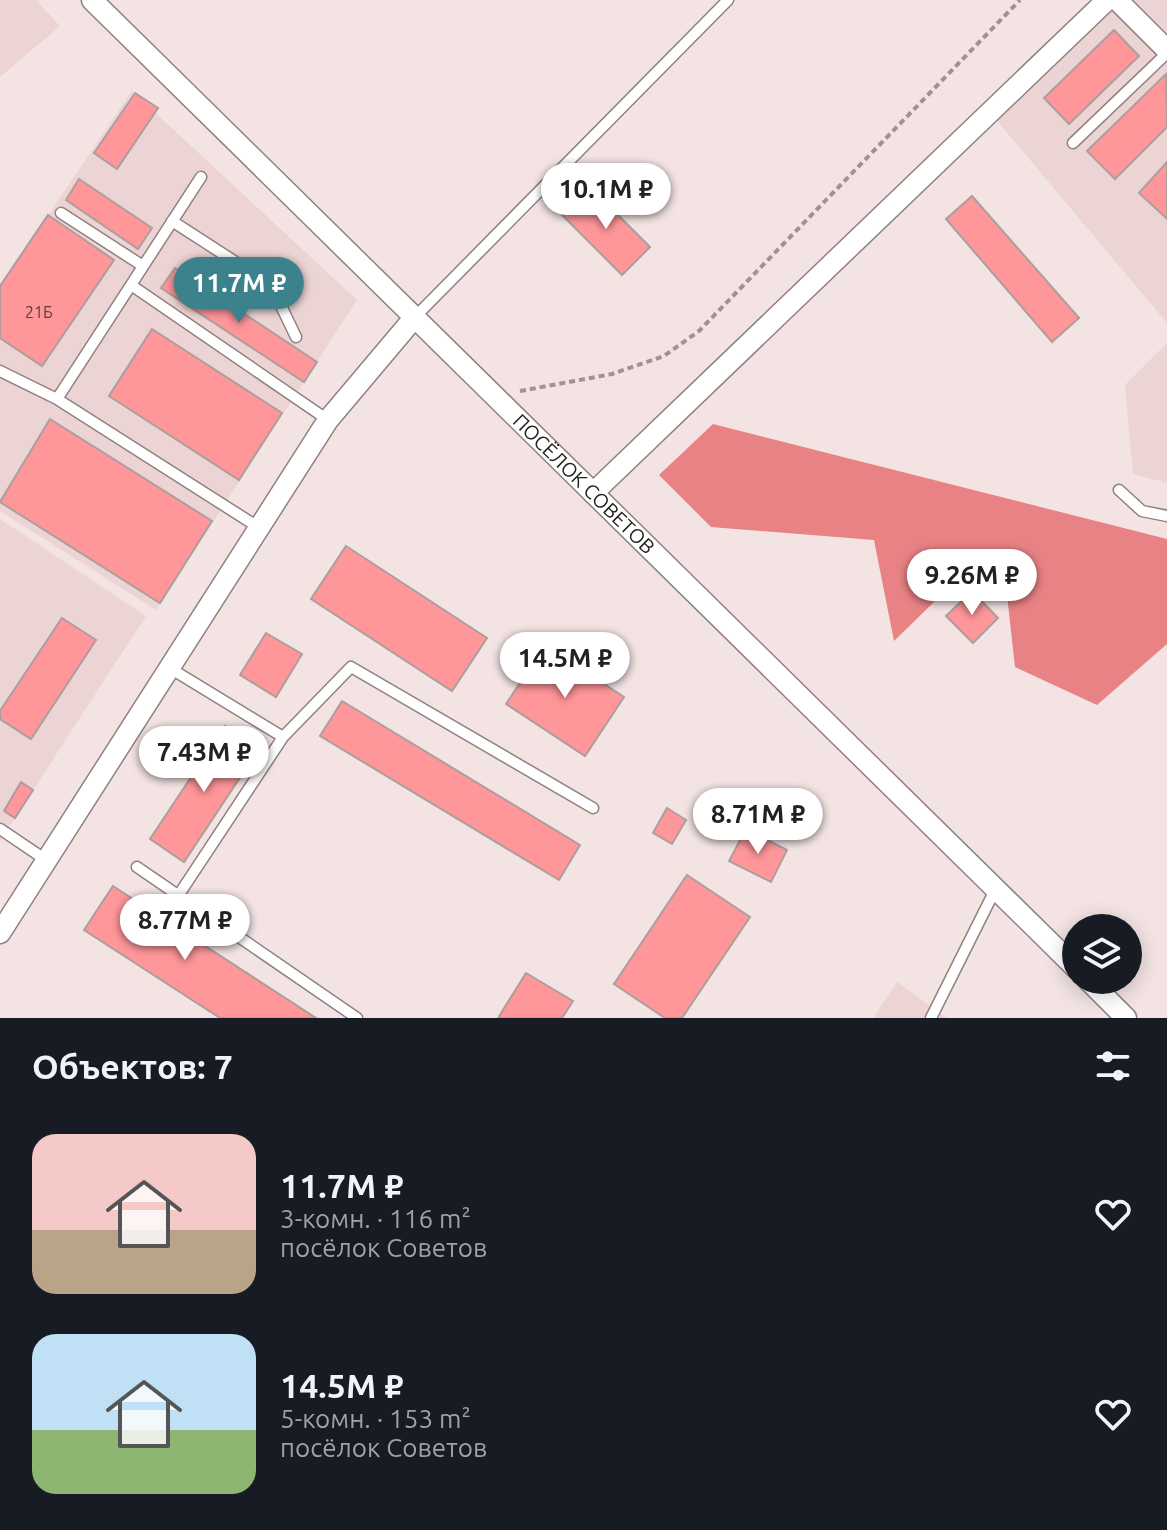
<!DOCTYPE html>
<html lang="ru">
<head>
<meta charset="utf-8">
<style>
  :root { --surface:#171b24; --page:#242831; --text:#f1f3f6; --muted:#9ea1a6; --accent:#3b828c }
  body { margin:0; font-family:Ubuntu,sans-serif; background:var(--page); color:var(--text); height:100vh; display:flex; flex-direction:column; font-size:30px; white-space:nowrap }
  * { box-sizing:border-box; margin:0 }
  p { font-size:26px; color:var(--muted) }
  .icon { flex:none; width:44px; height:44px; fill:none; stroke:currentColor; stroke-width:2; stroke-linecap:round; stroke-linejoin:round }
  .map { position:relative; height:1018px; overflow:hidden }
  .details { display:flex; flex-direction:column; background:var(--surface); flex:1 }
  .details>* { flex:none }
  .buttons { position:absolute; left:1062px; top:914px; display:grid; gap:16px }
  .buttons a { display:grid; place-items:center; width:80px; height:80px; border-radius:50%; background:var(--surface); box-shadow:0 4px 20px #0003; font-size:40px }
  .price { position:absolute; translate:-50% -68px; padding:0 18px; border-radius:28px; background:#fff; color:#222; font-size:26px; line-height:52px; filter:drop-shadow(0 2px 4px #0008) }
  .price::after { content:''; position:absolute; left:50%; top:48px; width:24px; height:18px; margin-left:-12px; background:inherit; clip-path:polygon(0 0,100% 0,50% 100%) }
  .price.current { background:var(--accent); color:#fff }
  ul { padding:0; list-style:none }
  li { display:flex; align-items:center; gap:24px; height:200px; padding:0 32px }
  li span { display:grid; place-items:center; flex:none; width:224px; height:160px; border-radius:24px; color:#555 }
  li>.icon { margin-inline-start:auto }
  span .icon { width:96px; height:96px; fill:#fffc; stroke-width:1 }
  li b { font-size:34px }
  h2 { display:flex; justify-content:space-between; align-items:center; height:96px; padding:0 32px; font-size:34px }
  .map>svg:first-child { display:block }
  .built { fill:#edd4d4 }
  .forest { fill:#e88285 }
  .building { fill:#ff969a; stroke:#ac9e9d; stroke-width:2 }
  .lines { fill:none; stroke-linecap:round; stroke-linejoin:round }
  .service-casing { stroke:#908181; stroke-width:13 }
  .minor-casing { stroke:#908181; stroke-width:23 }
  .path { stroke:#9e9292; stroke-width:4; stroke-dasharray:6 4; stroke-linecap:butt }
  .service { stroke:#fff; stroke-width:10 }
  .minor { stroke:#fff; stroke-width:20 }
  .labels { text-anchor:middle; stroke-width:8; stroke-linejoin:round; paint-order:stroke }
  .number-label { font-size:16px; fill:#5c3e3e }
  .street-label { font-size:20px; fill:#252020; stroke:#fef1f1 }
</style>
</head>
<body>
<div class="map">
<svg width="1167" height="1018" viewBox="0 0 1167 1018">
  <rect width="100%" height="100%" fill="#f3e3e3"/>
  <!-- built -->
  <path class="built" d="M 0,0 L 36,0 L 60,26 L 0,77 Z
    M 1119,0 L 1167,0 L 1167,323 L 993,116 Z
    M 132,91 L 357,300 L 156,610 L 0,511 L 0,286 Z
    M 1167,343 L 1167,483 L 1133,474 L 1125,385 Z
    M 0,519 L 146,616 L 0,841 Z
    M 897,982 L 947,1018 L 873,1018 Z"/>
  <!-- forest -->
  <path class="forest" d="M 713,424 L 1167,539 L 1167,644 L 1097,705 L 1015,667 L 1007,595 L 974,563 L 894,641 L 874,540 L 711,527 L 659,475 Z"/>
  <!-- building -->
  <path class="building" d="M 1114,30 L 1139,56 L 1069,124 L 1044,98 Z
    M 1166,74 L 1167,127 L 1115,179 L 1087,151 Z
    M 135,93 L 158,108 L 117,169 L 94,153 Z
    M 1167,162 L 1167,219 L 1139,193 Z
    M 79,179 L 152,228 L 138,249 L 66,200 Z
    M 590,187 L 650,247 L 622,275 L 562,215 Z
    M 972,196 L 1079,318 L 1052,342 L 946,219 Z
    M 48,215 L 114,260 L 42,366 L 0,338 L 0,286 Z
    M 175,268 L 317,362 L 304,382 L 161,288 Z
    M 152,329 L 282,413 L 239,480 L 109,396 Z
    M 50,419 L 212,521 L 160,603 L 0,502 Z
    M 346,546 L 487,638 L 452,691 L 311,599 Z
    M 972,591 L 998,618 L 973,643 L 946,616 Z
    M 62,618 L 96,640 L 31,739 L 0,719 L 0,711 Z
    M 266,633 L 302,654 L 276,697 L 240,675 Z
    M 545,645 L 624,697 L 585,756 L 506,704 Z
    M 342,701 L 580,845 L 559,880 L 320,736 Z
    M 225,726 L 259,749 L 184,862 L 150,839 Z
    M 21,782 L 33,790 L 15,818 L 4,811 Z
    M 667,808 L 686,820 L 672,844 L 653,833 Z
    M 746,829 L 787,850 L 771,882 L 729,861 Z
    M 687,875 L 750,917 L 682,1018 L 665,1018 L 614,984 Z
    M 113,886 L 316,1018 L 220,1018 L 84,930 Z
    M 526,973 L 573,1001 L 562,1018 L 498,1018 Z"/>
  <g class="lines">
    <defs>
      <path id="service" d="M 1073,143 L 1167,53
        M 61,213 L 143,266
        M 172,221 L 271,285 L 296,337
        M 131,285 L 328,420
        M 414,318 L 728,0
        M 0,371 L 57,399 L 258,527
        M 57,399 L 201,177
        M 1119,490 L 1142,511 L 1167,516
        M 168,667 L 283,737 L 178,896
        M 283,737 L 351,667 L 593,808
        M 0,829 L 46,860
        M 137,867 L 357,1018
        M 931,1018 L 996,888"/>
      <g id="minor">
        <path id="s1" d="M 92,0 L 1076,968"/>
        <path d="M 1117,0 L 1167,50"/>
        <path d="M 593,493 L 1107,0"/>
        <path d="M 0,933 L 328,420 L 414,318"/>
        <path d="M 1088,980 L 1126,1018"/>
      </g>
    </defs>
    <!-- service casing -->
    <use href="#service" class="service-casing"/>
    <!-- minor casing -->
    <use href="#minor" class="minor-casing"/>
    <!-- path -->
    <path class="path" d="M 520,391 L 612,374 L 664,356 L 699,331 L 1020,0"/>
    <!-- service -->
    <use href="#service" class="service"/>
    <!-- minor -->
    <use href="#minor" class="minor"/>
  </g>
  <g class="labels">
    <!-- number labels -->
    <g class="number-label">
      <text x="39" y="318">21Б</text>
    </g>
    <!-- street labels -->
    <g class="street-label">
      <text dy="7" stroke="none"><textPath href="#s1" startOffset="690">ПОСЁЛОК СОВЕТОВ</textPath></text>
    </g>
  </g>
</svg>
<div class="buttons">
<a><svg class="icon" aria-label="layers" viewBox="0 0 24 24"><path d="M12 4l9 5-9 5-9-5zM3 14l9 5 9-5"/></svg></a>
</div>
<b class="price" style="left:606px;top:231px">10.1M ₽</b>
<b class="price current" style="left:239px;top:325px">11.7M ₽</b>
<b class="price" style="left:972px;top:617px">9.26M ₽</b>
<b class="price" style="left:565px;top:700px">14.5M ₽</b>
<b class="price" style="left:204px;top:794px">7.43M ₽</b>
<b class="price" style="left:758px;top:856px">8.71M ₽</b>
<b class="price" style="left:185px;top:962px">8.77M ₽</b>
</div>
<section class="details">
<h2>Объектов: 7<svg class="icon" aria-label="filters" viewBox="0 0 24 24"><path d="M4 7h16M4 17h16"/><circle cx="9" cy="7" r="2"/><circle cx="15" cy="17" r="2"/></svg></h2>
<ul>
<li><span style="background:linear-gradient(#f6c9c9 60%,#b9a48a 0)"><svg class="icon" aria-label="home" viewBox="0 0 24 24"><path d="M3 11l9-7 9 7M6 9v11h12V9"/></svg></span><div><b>11.7M ₽</b><p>3-комн. · 116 m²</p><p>посёлок Советов</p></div><svg class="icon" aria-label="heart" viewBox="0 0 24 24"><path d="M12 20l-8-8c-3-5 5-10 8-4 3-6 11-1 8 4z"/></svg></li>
<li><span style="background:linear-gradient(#bfe0f5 60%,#8fb573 0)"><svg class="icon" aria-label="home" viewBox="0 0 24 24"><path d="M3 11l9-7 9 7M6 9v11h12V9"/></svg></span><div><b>14.5M ₽</b><p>5-комн. · 153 m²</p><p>посёлок Советов</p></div><svg class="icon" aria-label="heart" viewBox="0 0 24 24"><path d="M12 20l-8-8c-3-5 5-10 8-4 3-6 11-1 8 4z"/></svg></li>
</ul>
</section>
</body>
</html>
